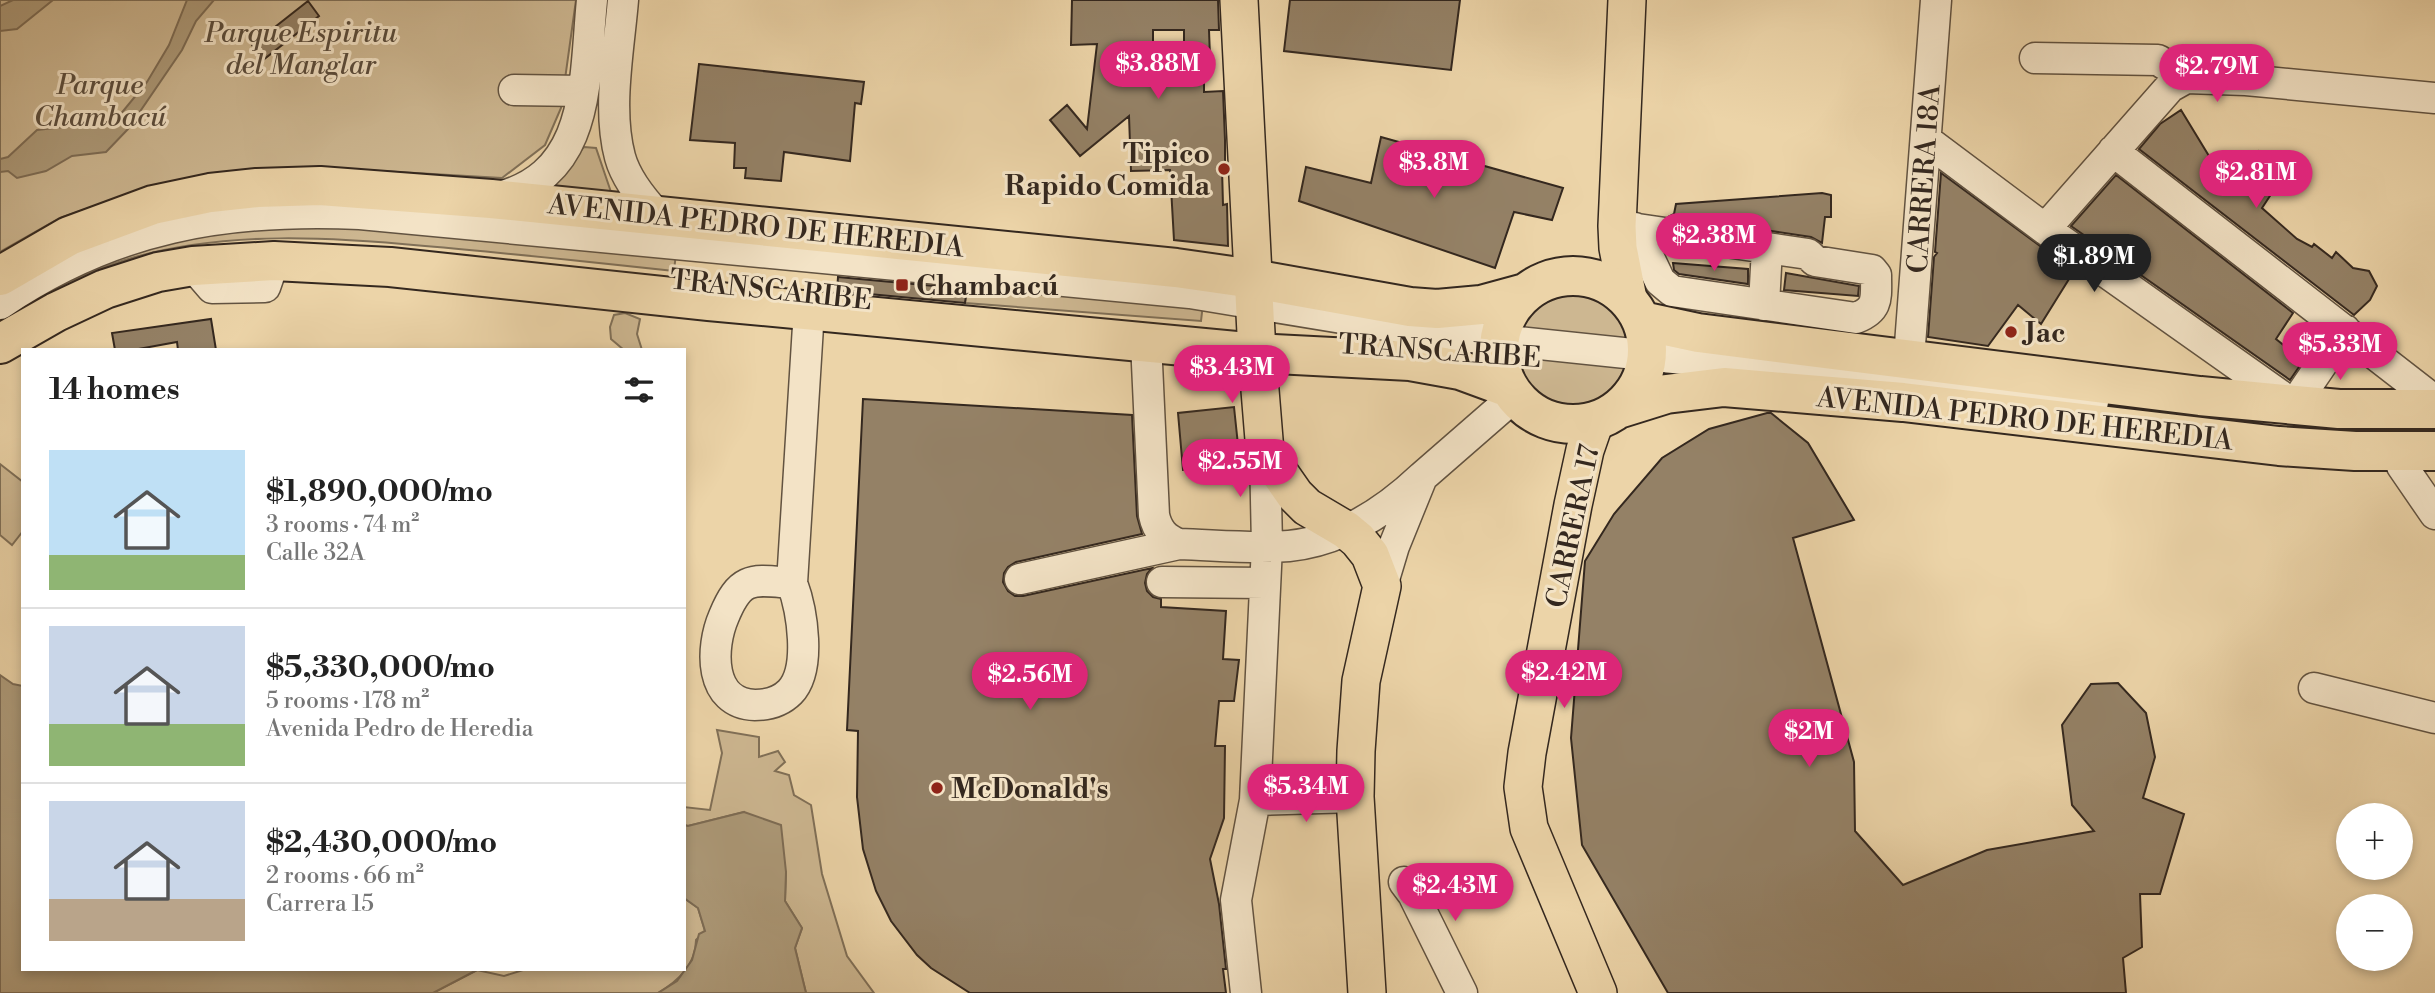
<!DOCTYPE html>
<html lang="en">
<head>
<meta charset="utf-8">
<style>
  :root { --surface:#fff; --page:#f6f6f6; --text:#222; --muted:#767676; --line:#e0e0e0; --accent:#db2777 }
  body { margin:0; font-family:"Libre Bodoni",serif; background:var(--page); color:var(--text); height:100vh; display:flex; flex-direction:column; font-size:26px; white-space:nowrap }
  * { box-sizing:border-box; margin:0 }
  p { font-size:23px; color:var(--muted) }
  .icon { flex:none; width:38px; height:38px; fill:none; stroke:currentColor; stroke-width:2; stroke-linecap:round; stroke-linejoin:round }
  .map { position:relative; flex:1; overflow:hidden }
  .panel { position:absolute; left:21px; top:348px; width:665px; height:623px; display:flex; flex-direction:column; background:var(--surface); border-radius:0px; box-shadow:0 4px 10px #0003 }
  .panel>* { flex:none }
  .fabs { position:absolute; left:2336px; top:803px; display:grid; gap:14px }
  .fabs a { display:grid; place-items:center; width:77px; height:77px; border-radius:50%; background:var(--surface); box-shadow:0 4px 10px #0003; font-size:35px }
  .price { position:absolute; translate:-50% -60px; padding:0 16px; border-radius:24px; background:var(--accent); color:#fff; font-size:23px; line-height:46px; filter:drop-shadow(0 2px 4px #0008) }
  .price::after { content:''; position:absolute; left:50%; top:42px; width:21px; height:16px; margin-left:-10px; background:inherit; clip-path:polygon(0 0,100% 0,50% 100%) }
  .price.current { background:#222; color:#fff }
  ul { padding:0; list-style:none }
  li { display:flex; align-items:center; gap:21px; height:175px; padding:0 28px }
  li+li { border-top:2px solid var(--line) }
  li span { display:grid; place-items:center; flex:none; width:196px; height:140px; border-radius:0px; color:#555 }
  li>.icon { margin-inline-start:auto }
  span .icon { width:84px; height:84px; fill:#fffc; stroke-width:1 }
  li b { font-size:30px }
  h2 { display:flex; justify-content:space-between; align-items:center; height:84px; padding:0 28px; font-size:30px }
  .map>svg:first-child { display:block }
  .green { fill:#cdb791; stroke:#807058; stroke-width:2 }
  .water { fill:#ad9a79; stroke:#7d6c55; stroke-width:2 }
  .building { fill:#948166; stroke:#34281f; stroke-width:2; fill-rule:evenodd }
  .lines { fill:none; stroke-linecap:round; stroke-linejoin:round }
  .minor-casing { stroke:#625341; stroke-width:33 }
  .major-casing { stroke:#34281f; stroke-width:40 }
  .highway-casing { stroke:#34281f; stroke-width:42 }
  .minor { stroke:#f3e3c6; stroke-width:30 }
  .major { stroke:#ecd4a8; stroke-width:37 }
  .highway { stroke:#ecd4a8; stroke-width:38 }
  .poi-dot { fill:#8f2418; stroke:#f3e3c6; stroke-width:2.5 }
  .labels { text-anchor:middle; stroke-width:6; stroke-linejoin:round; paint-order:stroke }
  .park-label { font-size:28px; font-style:italic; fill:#5a4c3c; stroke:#f3e3c6 }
  .poi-label { font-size:28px; font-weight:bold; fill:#34281f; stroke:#f3e3c6; text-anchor:start }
  .street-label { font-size:28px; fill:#34281f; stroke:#f3e3c6 }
</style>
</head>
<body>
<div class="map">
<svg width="2435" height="993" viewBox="0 0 2435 993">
  <rect width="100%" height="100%" fill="#ecd4a8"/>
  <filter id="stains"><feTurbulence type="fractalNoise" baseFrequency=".00286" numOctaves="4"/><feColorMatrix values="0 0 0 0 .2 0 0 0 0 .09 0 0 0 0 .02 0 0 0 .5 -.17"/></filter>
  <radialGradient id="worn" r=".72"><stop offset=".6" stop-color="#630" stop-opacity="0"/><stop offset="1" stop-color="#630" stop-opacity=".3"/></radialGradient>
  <!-- green -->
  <path class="green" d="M 0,0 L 576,0 L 561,108 L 545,145 L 502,178 L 363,170 L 136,192 L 60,218 L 0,252 Z
    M 584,147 L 596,148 L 611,192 L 552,187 Z
    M 359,225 L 676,253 L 674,271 C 591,262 508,253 425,246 C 329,237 229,231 135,257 C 95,268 59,287 23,307 L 81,265 L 209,230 Z
    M 967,279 L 1203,304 L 1201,321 L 965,303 Z
    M1516 352a59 59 0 1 1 118 0a59 59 0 1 1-118 0Z
    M 625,313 L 640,319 L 637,334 L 642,350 L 624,350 L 611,339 L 610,327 L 614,315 Z
    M 0,464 L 23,482 L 23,531 L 12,545 L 0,535 Z
    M 717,730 L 759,737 L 759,757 L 778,751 L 785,762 L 775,771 L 789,775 L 794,795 L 811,805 L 822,874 L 847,956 L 874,993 L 806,993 L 795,948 L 802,928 L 785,901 L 786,872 L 744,812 L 688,826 L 684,825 L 684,807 L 710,810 L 722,753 Z
    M 684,898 L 698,908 L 705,931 L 696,940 C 696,965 678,981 658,993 L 433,993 L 477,970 L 504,976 L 523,970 L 684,970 Z"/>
  <!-- water -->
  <path class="water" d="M 13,0 L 53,0 L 17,29 L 0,31 L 0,6 Z
    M 187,0 L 214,0 L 196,21 L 182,50 L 128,129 L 106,152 L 72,156 L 46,171 L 17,178 L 8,171 L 0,172 L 0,159 L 8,157 L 37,130 L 115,121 L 147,82 L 169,45 Z
    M 0,675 L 13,684 L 23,686 L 23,970 L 477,970 L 433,993 L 0,993 Z
    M 744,812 L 781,825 L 786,872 L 785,901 L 802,928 L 795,948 L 806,993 L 658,993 L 677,981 L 692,960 L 699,934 L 705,931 L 698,908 L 684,898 L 684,825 L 688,826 Z"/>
  <!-- building -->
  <path class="building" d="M 1072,0 L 1218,0 L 1219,30 L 1209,30 L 1210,57 L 1204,57 L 1204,92 L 1223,91 L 1225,140 L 1225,168 L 1222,168 L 1223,205 L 1227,204 L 1228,246 L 1174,240 L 1170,170 L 1131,171 L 1129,116 L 1080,156 L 1050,120 L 1067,105 L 1087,129 L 1097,44 L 1071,45 ZM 1153,30 L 1184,30 L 1184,61 L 1153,61 Z
    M 1290,0 L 1460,0 L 1451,70 L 1284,51 Z
    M 308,1 L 319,16 L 263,60 L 252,45 Z
    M 699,64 L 864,82 L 861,104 L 855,103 L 850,161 L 784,152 L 781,181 L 745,178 L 746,168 L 734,168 L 735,143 L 690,140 Z
    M 2181,110 L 2212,161 L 2204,171 L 2229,192 L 2259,151 L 2287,170 L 2262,208 L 2297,239 L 2312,247 L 2314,244 L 2332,258 L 2336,252 L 2353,268 L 2369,271 L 2377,286 L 2370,300 L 2354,315 L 2139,149 L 2160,124 Z
    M 1381,137 L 1563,188 L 1552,220 L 1514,212 L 1495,268 L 1299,201 L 1306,167 L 1371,183 Z
    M 1941,173 L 2074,271 L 2041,324 L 2018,305 L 1988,346 L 1928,337 L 1934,257 L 1937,253 L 1935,252 Z
    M 2116,175 L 2293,313 L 2276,339 L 2303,361 L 2290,380 L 2071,226 Z
    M 1822,193 L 1831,195 L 1831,217 L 1825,217 L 1822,243 L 1811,237 L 1670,216 L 1674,214 L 1676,204 Z
    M 1673,263 L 1748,269 L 1748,284 L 1679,274 L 1674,270 Z
    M 1786,273 L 1859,286 L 1858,296 L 1784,290 Z
    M 838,277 L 967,289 L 965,303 L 837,291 Z
    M 211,319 L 216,350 L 178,350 L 177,342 L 133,350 L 115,350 L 112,333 Z
    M 863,399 L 1132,415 L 1137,516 L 1142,534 L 1016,562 L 1008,567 L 1004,573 L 1003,582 L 1008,591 L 1015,596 L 1023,596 L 1152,568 L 1147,574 L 1145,583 L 1147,591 L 1153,597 L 1161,599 L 1161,607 L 1226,611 L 1223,659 L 1239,660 L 1234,701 L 1219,701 L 1215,746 L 1225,746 L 1224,818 L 1210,859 L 1219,904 L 1226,969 L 1223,969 L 1226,993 L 970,993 L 931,968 L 917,955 L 891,921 L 876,891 L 863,849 L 857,797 L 858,731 L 847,730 Z
    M 1234,407 L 1240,464 L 1183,470 L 1178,413 Z
    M 1767,413 L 1771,413 L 1808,443 L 1854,520 L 1793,538 L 1854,762 L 1855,831 L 1903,885 L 1987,850 L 2094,831 L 2072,805 L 2062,725 L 2091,684 L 2118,683 L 2146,713 L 2155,757 L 2143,798 L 2184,814 L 2160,894 L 2140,894 L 2142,947 L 2123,958 L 2126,993 L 1668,993 L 1582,845 L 1571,738 L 1585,561 L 1614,514 L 1662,458 L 1709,429 Z"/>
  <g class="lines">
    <defs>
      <path id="minor" d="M 623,0 C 619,49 607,109 620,157 C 626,179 642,199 658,216
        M 2035,58 L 2158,60 L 2186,78
        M 514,90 L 583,91
        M 1926,140 L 2045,229 L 2294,405 L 2345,330
        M 2113,151 L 2435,401
        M 495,198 C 592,176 584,79 592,0
        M 1617,226 L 1808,254 L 1815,261 L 1872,270 L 1876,275 C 1876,298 1879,309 1856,318 L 1672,291 L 1660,281 L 1635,228
        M 2045,229 L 2170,87 L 2186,78 L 2246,80 L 2435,98
        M 193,266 L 212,288 L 265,287 L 274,261
        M 0,304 C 113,227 225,208 360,214 L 1190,293 L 1433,333 L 2093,402
        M 1764,305 L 1767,248
        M 1146,342 L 1154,515 C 1157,530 1165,539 1179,544 C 1215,545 1253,549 1289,546 C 1340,541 1385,512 1422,477
        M 1909,358 L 1936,0
        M 2399,452 L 2402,466 L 2435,514
        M 1020,579 L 1179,544
        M 1162,582 L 1265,583
        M 792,583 C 753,580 741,575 724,616 C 710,648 709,704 755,705 C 768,705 781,701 790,692 C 812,669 802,610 792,583 L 809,310
        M 1382,586 L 1394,546 L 1422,477 L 1515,396
        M 2314,688 L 2435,718
        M 1255,800 L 1355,797
        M 1404,882 L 1413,894 L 1462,993
        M 1246,993 L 1236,900 L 1255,800 L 1267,546 L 1265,452"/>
      <path id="major" d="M 1239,0 L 1257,353 L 1265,452 L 1295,495 L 1307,507 L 1346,530 L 1358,540 L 1370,555 L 1382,586 L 1361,681 L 1356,751 L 1355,797 L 1367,993
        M 1627,0 L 1617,226 L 1618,248 L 1628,299
        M 1595,421 L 1585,450 L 1573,505 L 1527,753 L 1523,787 L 1529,828 L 1598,993"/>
      <path id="highway" d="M1499 350a74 74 0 1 1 148 0a74 74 0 1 1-148 0Z
        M 0,276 L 69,236 L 153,205 L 210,193 L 257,188 L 320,186 L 491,199 L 1176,268 L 1253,279 L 1410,307 L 1437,309 L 1481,305 L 1525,293
        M 1642,321 L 1698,333 L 2200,396 L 2339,409 L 2435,409
        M 0,344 L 56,312 L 105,289 L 158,272 L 193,266 L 274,261 L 390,267 L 709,301 L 1257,353 L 1410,361 L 1460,370 L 1509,388
        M 1618,409 L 1666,394 L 1724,387 L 1903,402 L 2279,446 L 2355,451 L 2435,451"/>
    </defs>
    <!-- minor casing -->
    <use href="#minor" class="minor-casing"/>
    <!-- major casing -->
    <use href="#major" class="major-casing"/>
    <!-- highway casing -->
    <use href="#highway" class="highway-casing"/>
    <!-- minor -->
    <use href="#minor" class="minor"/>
    <!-- major -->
    <use href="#major" class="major"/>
    <!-- highway -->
    <use href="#highway" class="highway"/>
  </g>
  <!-- markers -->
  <g class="poi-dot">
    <circle cx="1224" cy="169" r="7"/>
    <rect x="895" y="278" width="14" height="14" rx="3.5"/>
    <circle cx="2011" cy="332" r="7"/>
    <circle cx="937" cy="788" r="7"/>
  </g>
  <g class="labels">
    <!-- park labels -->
    <g class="park-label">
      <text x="301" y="42">Parque Espiritu<tspan x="301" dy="32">del Manglar</tspan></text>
      <text x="100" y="94">Parque<tspan x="100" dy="32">Chambacú</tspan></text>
    </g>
    <!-- poi labels -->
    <g class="poi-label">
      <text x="1210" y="163" text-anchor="end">Tipico<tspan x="1210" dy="32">Rapido Comida</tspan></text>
      <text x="916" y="295">Chambacú</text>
      <text x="2025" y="342">Jac</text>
      <text x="951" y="798">McDonald's</text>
    </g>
    <!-- street labels -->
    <g class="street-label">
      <text transform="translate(1923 179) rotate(-86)" y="10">CARRERA 18A</text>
      <text transform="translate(756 225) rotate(6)" y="10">AVENIDA PEDRO DE HEREDIA</text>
      <text transform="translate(771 289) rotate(6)" y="10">TRANSCARIBE</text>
      <text transform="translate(1440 350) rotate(4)" y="10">TRANSCARIBE</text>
      <text transform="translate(2025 418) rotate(6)" y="10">AVENIDA PEDRO DE HEREDIA</text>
      <text transform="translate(1572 526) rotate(-78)" y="10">CARRERA 17</text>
    </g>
  </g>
  <rect width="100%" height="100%" filter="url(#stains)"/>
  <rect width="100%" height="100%" fill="url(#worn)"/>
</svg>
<div class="fabs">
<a>+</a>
<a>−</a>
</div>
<b class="price" style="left:1158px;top:101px">$3.88M</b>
<b class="price" style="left:2217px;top:104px">$2.79M</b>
<b class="price" style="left:1434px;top:200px">$3.8M</b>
<b class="price" style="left:2256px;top:210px">$2.81M</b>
<b class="price" style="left:1714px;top:273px">$2.38M</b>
<b class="price current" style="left:2094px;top:294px">$1.89M</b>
<b class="price" style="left:2340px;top:382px">$5.33M</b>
<b class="price" style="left:1232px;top:405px">$3.43M</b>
<b class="price" style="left:1240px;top:499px">$2.55M</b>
<b class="price" style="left:1564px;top:710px">$2.42M</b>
<b class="price" style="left:1030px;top:712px">$2.56M</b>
<b class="price" style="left:1809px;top:769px">$2M</b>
<b class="price" style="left:1306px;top:824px">$5.34M</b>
<b class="price" style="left:1455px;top:923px">$2.43M</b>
<section class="panel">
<h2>14 homes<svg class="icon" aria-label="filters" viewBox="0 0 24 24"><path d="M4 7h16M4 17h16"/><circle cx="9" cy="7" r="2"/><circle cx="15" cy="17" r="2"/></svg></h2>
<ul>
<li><span style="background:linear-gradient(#bfe0f5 75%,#8fb573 0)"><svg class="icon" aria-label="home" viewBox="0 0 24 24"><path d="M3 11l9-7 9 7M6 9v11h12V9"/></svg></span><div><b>$1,890,000/mo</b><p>3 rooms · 74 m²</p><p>Calle 32A</p></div></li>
<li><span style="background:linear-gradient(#c9d6e8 70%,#8fb573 0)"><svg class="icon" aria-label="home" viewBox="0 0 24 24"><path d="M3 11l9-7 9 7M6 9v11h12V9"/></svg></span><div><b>$5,330,000/mo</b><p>5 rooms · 178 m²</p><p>Avenida Pedro de Heredia</p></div></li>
<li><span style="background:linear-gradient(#c9d6e8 70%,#b9a48a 0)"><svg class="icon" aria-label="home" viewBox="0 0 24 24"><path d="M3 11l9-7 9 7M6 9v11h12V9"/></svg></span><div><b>$2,430,000/mo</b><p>2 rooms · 66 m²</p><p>Carrera 15</p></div></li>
</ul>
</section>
</div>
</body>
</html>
